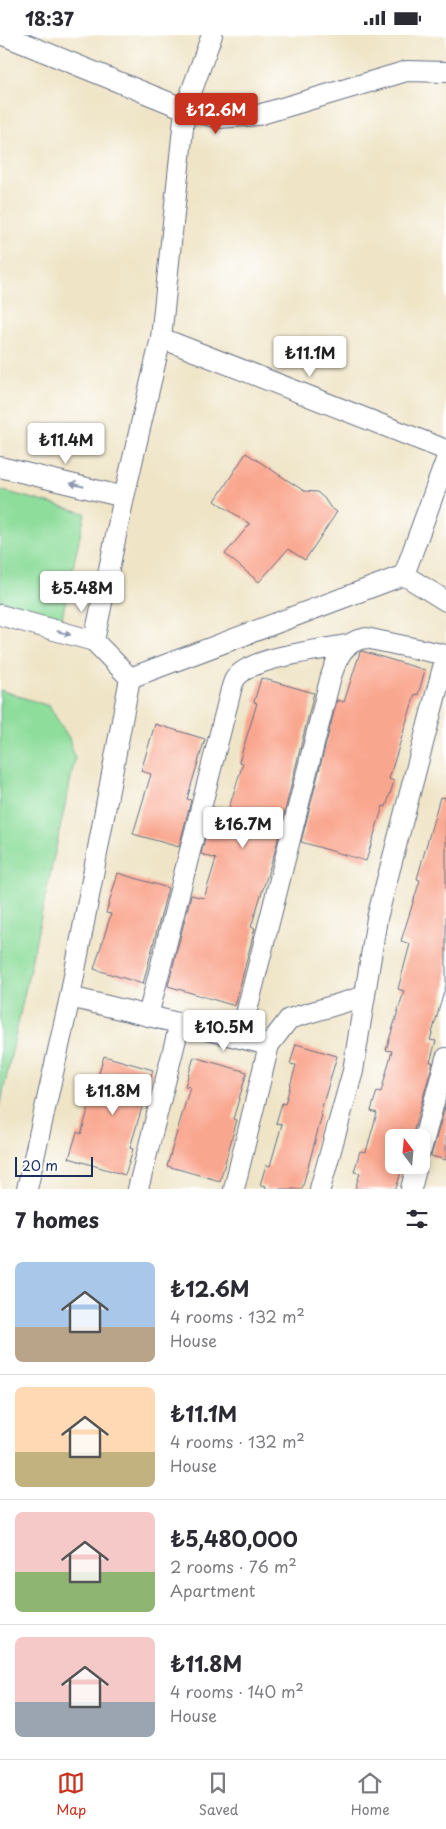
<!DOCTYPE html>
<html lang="en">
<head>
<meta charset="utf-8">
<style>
  :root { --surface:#fff; --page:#f2f2f3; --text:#2b2b33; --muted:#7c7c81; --line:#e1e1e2; --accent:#c8321e }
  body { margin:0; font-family:"Playpen Sans",sans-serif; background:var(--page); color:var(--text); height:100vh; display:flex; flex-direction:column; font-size:19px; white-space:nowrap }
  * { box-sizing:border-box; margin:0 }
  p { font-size:16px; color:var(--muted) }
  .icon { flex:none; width:28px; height:28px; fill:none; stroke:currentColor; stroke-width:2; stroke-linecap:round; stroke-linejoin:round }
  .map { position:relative; height:1154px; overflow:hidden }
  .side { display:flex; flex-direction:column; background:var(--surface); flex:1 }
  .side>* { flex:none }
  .needle { width:32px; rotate:344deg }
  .tools { position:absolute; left:385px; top:1094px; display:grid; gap:10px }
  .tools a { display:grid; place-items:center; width:45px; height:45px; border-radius:8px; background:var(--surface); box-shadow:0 2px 12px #0003; font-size:25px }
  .scale { position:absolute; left:15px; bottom:12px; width:78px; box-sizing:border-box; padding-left:5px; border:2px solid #1b2f5e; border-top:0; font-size:14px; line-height:18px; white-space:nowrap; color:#1b2f5e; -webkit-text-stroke:4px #fff; paint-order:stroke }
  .price { position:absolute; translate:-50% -42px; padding:0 11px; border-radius:5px; background:#fff; color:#222; font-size:16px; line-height:32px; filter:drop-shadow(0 1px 2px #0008) }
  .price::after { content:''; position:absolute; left:50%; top:30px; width:15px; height:11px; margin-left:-8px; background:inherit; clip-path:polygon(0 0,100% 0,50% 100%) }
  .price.active { background:var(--accent); color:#fff }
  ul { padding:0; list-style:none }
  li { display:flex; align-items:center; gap:15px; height:125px; padding:0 15px }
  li+li { border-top:1px solid var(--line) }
  li span { display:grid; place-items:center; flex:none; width:140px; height:100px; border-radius:8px; color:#555 }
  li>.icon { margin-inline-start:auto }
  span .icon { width:60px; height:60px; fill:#fffc; stroke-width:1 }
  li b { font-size:21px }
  h2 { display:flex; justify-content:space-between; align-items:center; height:60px; padding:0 15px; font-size:21px }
  .status { display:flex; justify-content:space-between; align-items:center; height:35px; padding:0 25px; background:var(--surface); direction:ltr }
  .status svg { height:14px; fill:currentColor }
  .tabs { display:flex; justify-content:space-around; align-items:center; height:70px; border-top:1px solid var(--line); background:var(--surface); font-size:14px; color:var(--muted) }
  .tabs a { display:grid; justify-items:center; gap:2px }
  .tabs .active { color:var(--accent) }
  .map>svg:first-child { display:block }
  .green { fill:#8edd9b; stroke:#54867c }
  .building { fill:#f9a68e }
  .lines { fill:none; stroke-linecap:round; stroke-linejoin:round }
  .minor-casing { stroke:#656e82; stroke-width:22 }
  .minor { stroke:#fff; stroke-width:20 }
  .oneway { fill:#8d97ae }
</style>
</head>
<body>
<div class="status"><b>18:37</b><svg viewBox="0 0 49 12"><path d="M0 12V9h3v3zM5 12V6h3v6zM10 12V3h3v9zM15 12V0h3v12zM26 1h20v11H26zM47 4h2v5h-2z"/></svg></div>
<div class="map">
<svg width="446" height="1154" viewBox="0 0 446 1154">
  <rect width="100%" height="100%" fill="#fff"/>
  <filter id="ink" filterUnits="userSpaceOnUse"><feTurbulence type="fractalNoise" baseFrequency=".02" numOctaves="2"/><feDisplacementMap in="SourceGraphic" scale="10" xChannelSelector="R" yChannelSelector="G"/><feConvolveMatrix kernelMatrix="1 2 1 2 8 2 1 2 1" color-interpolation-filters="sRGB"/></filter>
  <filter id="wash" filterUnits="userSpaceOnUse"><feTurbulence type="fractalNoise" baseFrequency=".0096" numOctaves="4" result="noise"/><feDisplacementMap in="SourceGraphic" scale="20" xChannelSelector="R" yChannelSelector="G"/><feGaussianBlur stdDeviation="1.12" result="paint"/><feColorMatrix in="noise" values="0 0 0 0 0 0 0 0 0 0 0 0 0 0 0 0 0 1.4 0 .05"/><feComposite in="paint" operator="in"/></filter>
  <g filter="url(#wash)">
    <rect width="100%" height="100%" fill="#efe4c6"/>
    <!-- green -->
    <path class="green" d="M 0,455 L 85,478 L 62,582 L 0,565 Z
      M 0,655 L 49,671 L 69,703 L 75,724 L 0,1072 Z"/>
    <g id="blocks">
      <!-- building -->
      <path class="building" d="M 246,418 L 304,456 L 317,457 L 324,463 L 330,472 L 337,477 L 305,525 L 288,514 L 259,547 L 225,519 L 250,489 L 215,466 Z
        M 362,616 L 425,635 L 418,660 L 415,659 L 389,744 L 394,746 L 386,772 L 383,771 L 366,826 L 301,807 L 337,665 L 344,667 L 360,617 Z
        M 261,643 L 314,658 L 275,816 L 251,892 L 255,893 L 235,971 L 168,951 L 191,860 L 204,863 L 216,824 L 201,819 L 213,772 L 228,776 L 243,728 L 239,727 L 257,668 L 254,667 Z
        M 155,689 L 205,704 L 187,764 L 191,765 L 179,812 L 133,799 L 151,739 L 141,736 Z
        M 440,762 L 446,763 L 446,950 L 430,1005 L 436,1006 L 430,1027 L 433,1027 L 412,1102 L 394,1102 L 394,1130 L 403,1130 L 396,1154 L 355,1154 L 360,1138 L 354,1137 L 360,1116 L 366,1117 L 377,1078 L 371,1076 L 377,1056 L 381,1057 L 392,1016 L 386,1015 L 404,956 L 398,954 L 410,909 L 401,906 L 420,845 L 417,844 Z
        M 118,838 L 168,853 L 143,949 L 94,934 L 111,879 L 106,878 Z
        M 296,1009 L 337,1021 L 320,1079 L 322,1080 L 302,1154 L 265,1154 L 266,1151 L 260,1150 L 266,1130 L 270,1131 L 282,1089 L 276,1088 L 282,1068 L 285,1069 L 296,1030 L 290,1029 Z
        M 104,1021 L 153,1035 L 130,1113 L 133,1114 L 125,1140 L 69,1123 L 77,1097 L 81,1099 Z
        M 194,1022 L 247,1037 L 233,1084 L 237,1085 L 220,1146 L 167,1131 L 190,1052 L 185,1051 Z
        M 446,1068 L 446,1125 L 431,1121 Z"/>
    </g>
  </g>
  <g filter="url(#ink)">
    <use href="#blocks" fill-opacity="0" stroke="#656e82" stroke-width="1"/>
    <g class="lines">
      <defs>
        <path id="minor" d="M 3,0 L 185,74 L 219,83 L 258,80 L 407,36 L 446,37
          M 161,303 L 446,415
          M 0,432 L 124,462
          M 404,540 L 446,566
          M 0,580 L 94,606
          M 130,643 L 404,540 L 446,425
          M 70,962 L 269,1010 L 289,984 L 365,961
          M 148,981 L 231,655 C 232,651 233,647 235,644 C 249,622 321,615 346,610
          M 240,1003 L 331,641 C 338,621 343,607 366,603 L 446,620
          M 421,1115 L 446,1023
          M 27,1154 L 70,962 L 130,643 L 94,606 L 124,462 L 161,303 L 185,74 L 212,0
          M 138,1154 L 180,988
          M 234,1154 L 269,1010
          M 320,1154 L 353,1036 L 377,883 L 446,621
          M 411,1154 L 417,1130"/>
      </defs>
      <!-- minor casing -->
      <use href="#minor" class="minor-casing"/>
      <!-- minor -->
      <use href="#minor" class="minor"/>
    </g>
    <!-- one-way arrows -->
    <defs><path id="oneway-solid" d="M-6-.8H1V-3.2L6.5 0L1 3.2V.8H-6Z" transform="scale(1.25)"/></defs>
    <g class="oneway">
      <use href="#oneway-solid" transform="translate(77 450) rotate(-166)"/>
      <use href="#oneway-solid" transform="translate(64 598) rotate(16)"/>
    </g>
  </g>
</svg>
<div class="tools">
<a><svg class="needle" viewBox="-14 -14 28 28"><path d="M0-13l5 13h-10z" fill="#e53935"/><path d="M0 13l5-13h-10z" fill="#7c7c81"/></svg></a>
</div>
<div class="scale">20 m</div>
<b class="price active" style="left:216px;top:100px">₺12.6M</b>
<b class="price" style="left:310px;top:343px">₺11.1M</b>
<b class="price" style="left:66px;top:430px">₺11.4M</b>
<b class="price" style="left:82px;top:578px">₺5.48M</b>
<b class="price" style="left:243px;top:814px">₺16.7M</b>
<b class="price" style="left:224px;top:1017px">₺10.5M</b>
<b class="price" style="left:113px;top:1081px">₺11.8M</b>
</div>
<section class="side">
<h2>7 homes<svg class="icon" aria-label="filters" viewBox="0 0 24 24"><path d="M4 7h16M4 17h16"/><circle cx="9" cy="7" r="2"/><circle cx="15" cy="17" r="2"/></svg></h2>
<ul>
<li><span style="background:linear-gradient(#a9c7e8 65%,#b9a48a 0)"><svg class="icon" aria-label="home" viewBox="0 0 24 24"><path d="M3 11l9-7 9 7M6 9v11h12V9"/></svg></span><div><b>₺12.6M</b><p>4 rooms · 132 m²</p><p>House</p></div></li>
<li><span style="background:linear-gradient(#ffd9b3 65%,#c2b280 0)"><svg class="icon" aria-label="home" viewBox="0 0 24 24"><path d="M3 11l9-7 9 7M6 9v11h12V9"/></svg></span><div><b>₺11.1M</b><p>4 rooms · 132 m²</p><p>House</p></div></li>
<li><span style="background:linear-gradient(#f6c9c9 60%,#8fb573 0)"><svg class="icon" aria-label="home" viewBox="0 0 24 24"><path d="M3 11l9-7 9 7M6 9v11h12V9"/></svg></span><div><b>₺5,480,000</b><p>2 rooms · 76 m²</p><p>Apartment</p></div></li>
<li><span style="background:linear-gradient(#f6c9c9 65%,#9aa5b1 0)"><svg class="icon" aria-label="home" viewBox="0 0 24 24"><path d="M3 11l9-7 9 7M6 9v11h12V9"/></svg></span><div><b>₺11.8M</b><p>4 rooms · 140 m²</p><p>House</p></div></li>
</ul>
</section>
<nav class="tabs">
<a class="active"><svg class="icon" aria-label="map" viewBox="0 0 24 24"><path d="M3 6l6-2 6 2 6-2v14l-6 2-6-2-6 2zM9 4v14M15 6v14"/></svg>Map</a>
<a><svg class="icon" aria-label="saved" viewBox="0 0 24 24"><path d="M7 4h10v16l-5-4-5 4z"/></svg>Saved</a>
<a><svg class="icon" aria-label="home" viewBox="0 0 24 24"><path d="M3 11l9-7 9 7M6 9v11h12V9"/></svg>Home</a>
</nav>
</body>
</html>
